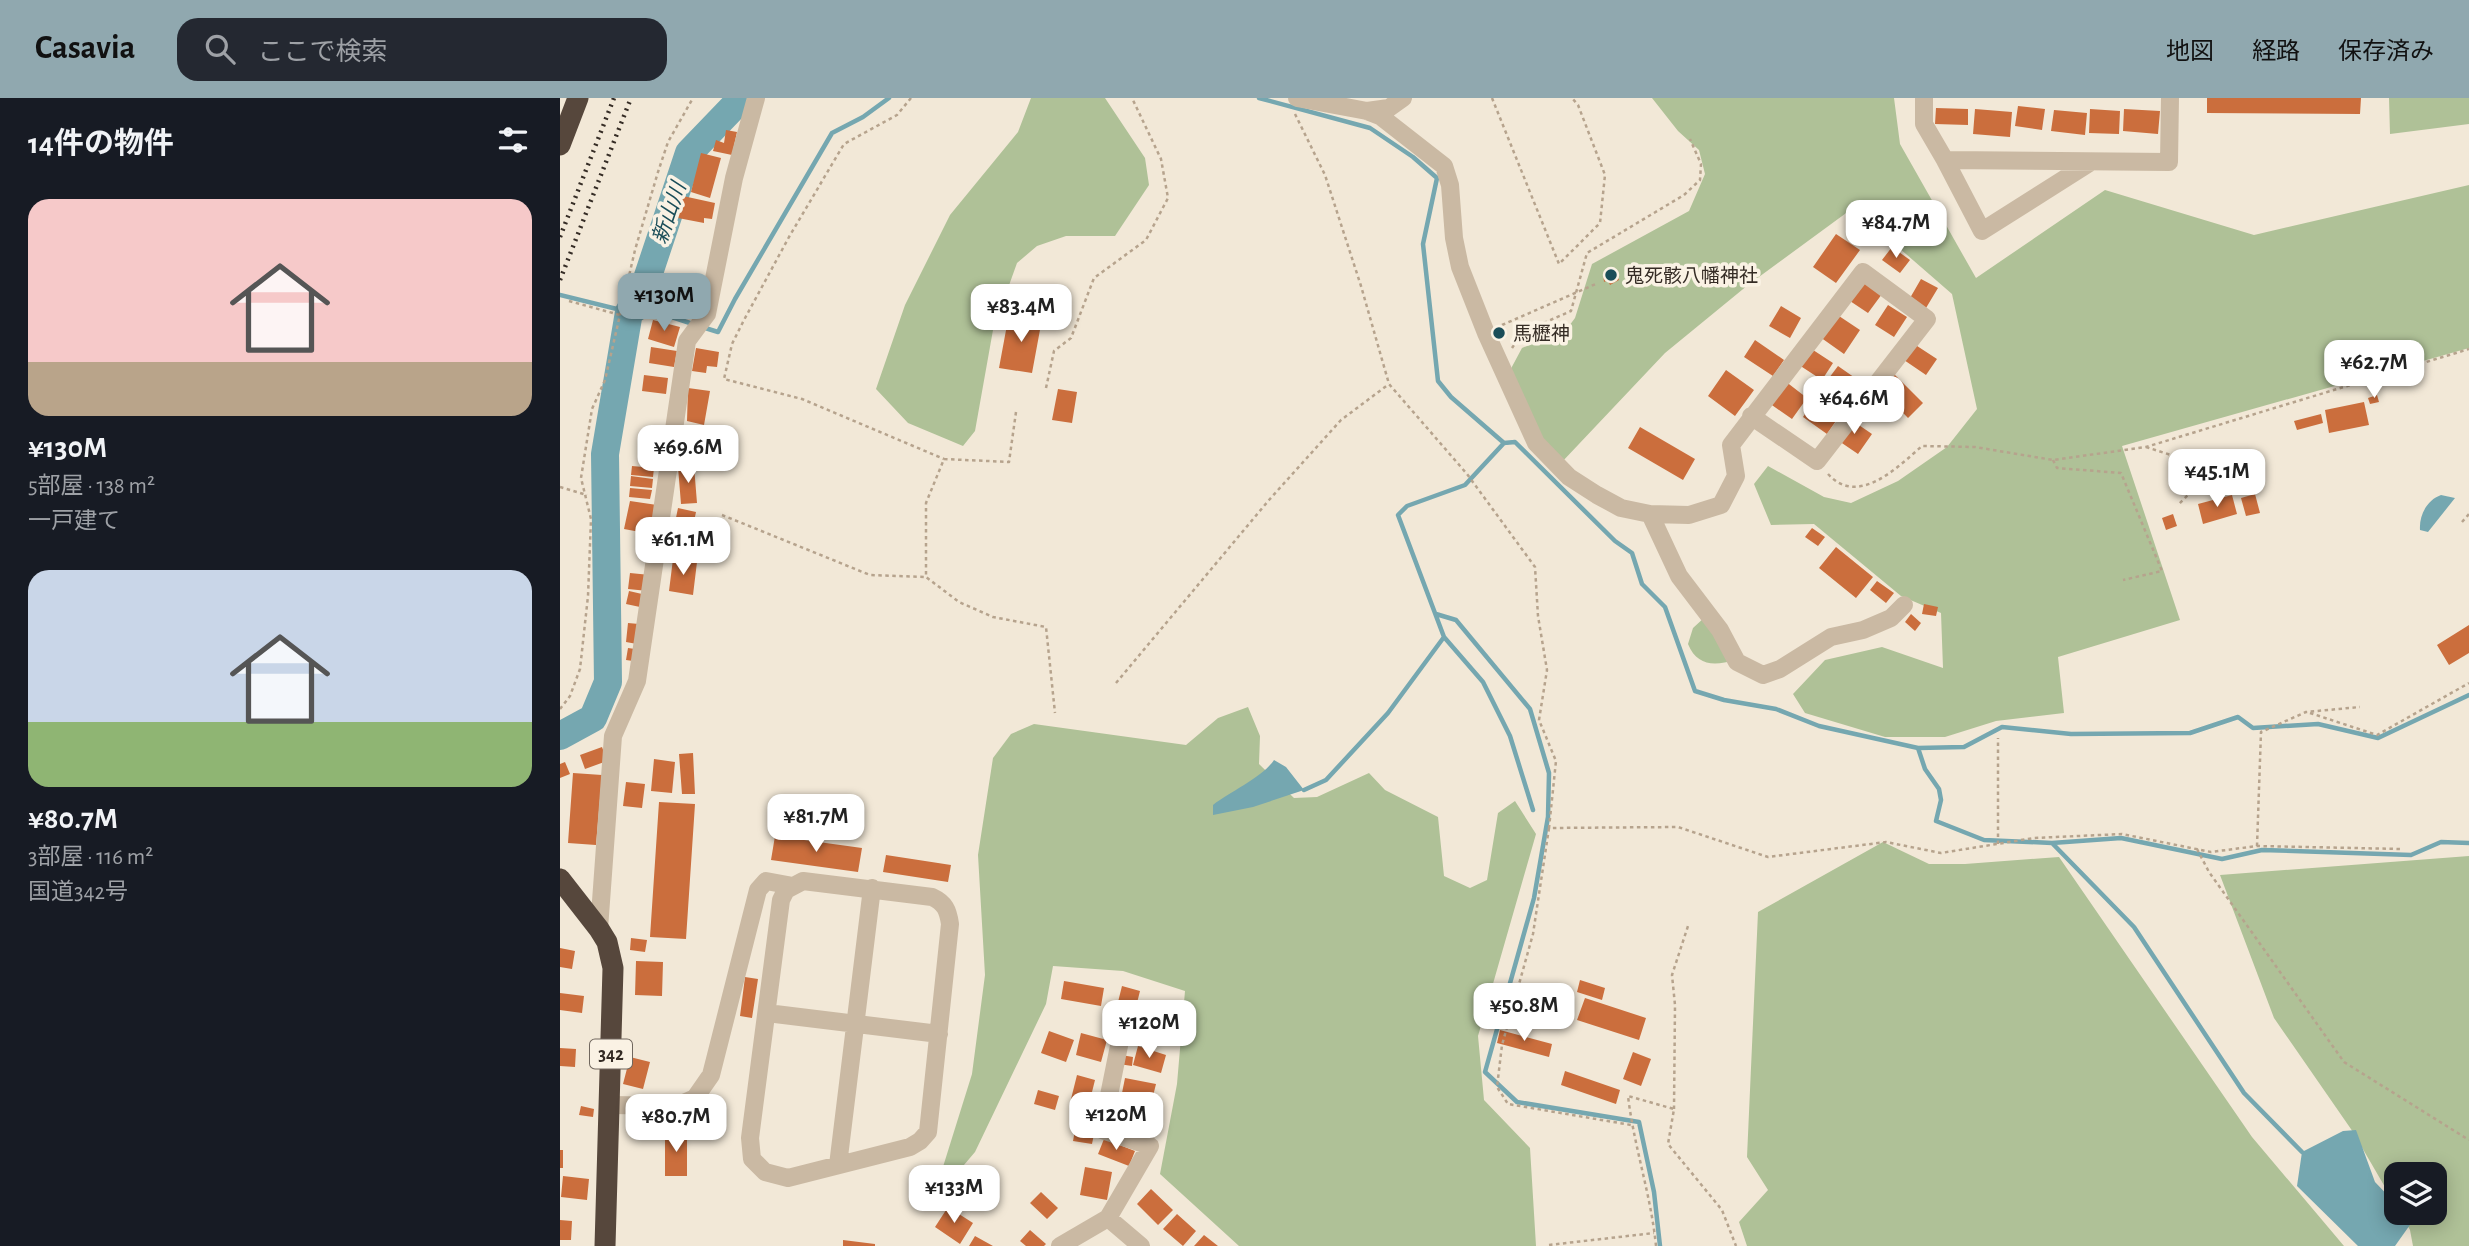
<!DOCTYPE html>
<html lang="ja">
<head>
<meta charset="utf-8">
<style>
  :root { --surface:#171b24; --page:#242831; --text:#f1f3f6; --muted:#9ea1a6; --accent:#90a8af }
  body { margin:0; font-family:"Alegreya Sans","Noto Sans JP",sans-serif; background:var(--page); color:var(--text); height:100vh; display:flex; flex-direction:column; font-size:26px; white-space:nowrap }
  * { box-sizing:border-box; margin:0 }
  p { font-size:23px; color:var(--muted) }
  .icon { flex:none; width:38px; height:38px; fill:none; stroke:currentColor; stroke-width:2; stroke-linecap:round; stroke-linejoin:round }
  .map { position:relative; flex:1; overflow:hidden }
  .panel { display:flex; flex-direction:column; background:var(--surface); width:560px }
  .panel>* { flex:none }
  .buttons { position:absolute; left:1824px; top:1064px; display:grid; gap:14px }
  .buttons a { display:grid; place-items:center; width:63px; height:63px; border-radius:14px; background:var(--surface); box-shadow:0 4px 18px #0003; font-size:35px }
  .price { position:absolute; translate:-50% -60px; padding:0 16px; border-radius:14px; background:#fff; color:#222; font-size:23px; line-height:46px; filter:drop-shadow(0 2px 4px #0008) }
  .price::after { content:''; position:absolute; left:50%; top:42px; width:21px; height:16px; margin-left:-10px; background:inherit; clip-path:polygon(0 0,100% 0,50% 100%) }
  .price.on { background:var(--accent); color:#111 }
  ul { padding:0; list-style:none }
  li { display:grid; align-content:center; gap:14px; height:371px; padding:0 28px }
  li span { display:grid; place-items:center; height:217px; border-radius:21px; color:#555 }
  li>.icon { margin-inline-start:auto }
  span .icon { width:126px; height:126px; fill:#fffc; stroke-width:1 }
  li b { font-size:30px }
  h2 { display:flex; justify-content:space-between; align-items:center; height:84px; padding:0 28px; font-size:30px }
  header { display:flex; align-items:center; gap:42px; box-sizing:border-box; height:98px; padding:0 35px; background:var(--accent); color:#111 }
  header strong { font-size:33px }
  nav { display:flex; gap:38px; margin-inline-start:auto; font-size:24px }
  .search { width:490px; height:63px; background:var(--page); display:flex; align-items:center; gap:18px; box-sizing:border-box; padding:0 24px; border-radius:21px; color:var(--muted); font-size:26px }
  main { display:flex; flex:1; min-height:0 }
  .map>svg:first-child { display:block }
  .green { fill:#afc197 }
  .water { fill:#75a7b0 }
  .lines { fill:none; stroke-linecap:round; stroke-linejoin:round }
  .stream { stroke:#75a7b0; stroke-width:4.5 }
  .river { stroke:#75a7b0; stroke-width:28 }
  .building { fill:#cb6e3d }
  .path { stroke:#b6a38d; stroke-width:2.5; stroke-dasharray:3.5 3.5; stroke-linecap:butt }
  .minor { stroke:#cab9a3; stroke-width:18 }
  .highway { stroke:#56473c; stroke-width:21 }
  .rail { stroke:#352c25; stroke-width:4.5; stroke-dasharray:2 5; stroke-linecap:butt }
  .poi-dot { fill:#1a4d58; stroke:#faf2e4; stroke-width:2.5 }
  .labels { text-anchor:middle; stroke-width:7; stroke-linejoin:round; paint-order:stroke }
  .shield { fill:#faf2e4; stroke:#70675e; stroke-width:2 }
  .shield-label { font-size:18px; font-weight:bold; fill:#352c25 }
  .poi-label { font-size:19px; fill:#352c25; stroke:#faf2e4; text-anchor:start }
  .water-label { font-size:21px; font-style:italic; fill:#1a4d58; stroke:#faf2e4 }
</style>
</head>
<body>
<header>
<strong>Casavia</strong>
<div class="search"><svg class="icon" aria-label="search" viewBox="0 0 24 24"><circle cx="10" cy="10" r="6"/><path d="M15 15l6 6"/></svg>ここで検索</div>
<nav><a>地図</a><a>経路</a><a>保存済み</a></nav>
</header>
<main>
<section class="panel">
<h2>14件の物件<svg class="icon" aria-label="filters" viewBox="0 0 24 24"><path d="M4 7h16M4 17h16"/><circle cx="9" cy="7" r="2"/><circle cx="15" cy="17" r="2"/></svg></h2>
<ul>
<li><span style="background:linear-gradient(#f6c9c9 75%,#b9a48a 0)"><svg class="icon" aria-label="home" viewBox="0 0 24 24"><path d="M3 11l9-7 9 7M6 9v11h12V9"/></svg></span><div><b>¥130M</b><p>5部屋 · 138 m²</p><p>一戸建て</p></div></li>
<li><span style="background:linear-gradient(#c9d6e8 70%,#8fb573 0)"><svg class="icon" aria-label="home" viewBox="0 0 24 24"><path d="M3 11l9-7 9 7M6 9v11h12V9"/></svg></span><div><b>¥80.7M</b><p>3部屋 · 116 m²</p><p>国道342号</p></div></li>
</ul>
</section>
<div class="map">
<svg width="1909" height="1148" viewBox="0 0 1909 1148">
  <rect width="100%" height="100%" fill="#f2e8d7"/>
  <!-- green -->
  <path class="green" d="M 471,0 L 545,0 L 585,60 L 589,87 L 555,138 L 506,138 L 477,148 L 457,165 L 433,232 L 415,333 L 403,348 L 348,325 L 316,291 L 345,207 L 390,117 L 458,34 Z
    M 1092,0 L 1334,0 L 1340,46 L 1416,180 L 1545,92 L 1694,137 L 1909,87 L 1909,250 L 1562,348 L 1620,522 L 1498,559 L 1504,615 L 1436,623 L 1385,639 L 1325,639 L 1245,615 L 1233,596 L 1265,562 L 1322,549 L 1383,570 L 1381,515 L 1341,498 L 1254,426 L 1211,427 L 1194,386 L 1208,368 L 1264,399 L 1291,405 L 1338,383 L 1387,349 L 1417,311 L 1392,196 L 1293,110 L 1188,187 L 1105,255 L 1001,365 L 977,335 L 947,278 L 962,250 L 1006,232 L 1015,220 L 1032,166 L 1129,113 L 1145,76 L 1139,52 L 1118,33 Z
    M 1829,0 L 1909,0 L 1909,26 L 1830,36 Z
    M 1145,519 L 1175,562 C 1154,568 1137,568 1128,546 L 1133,530 Z
    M 688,609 L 700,638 L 699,666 L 734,700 L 757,699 L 809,675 L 825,692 L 878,719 L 884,778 L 910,790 L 927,782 L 938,715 L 955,703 L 976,736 L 918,938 L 924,1002 L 970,1050 L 976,1148 L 679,1148 L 600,1076 L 617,986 L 625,893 L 563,873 L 493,868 L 486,906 L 415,1054 L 398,1074 L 382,1072 L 412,976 L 425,877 L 418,757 L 433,660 L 451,636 L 474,626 L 626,647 L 658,620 Z
    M 1323,744 L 1369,766 L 1405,766 L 1499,759 L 1692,1039 L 1784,1148 L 1187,1148 L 1179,1124 L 1208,1092 L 1187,1059 L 1198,814 Z
    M 1909,758 L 1909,1148 L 1853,1148 L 1850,1132 L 1840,1115 L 1874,1115 L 1874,1076 L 1836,1076 L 1836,1108 L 1793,1034 L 1714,920 L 1660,777 Z"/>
  <!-- water -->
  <path class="water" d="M 1881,397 L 1895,400 L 1868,434 L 1860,432 C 1859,417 1867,402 1881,397 Z
    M 714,662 L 726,669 L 744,692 L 693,709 L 653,717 L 653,707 C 670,694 704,678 714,662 Z
    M 1796,1032 L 1815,1084 L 1836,1106 L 1836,1115 L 1844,1115 L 1852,1124 L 1835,1148 L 1798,1148 L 1737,1088 L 1742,1054 L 1783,1033 Z"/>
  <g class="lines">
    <!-- stream -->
    <path class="stream" d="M 699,0 L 810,30 L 853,59 L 877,80 L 863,146 L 878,283 L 891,299 L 944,345 L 955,344 L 1055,443 L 1072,455 L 1082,486 L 1105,509 L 1135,593 L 1164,602 L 1216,611 L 1259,628 L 1358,650 L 1404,649 L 1442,629 L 1511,636 L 1630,635 L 1678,619 L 1693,630 L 1758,626 L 1818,640 L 1909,597
      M 0,197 L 69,214
      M 78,208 L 133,226
      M 142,229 L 158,234 L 175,201 L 272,35 L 303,19 L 329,0
      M 944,345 L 905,387 L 847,408 L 838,417 L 884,539 L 923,584 L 950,638 L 973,712
      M 876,516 L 896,522 L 970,611 L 989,675 L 988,719 L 974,800 L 925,974 L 957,1004 L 1079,1024 L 1094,1094 L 1100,1148
      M 1358,650 L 1365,671 L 1379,691 L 1381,702 L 1376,723 L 1424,742 L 1492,745 L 1574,829 L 1684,995 L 1742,1054
      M 744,692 L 766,682 L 828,615 L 884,539
      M 1492,745 L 1561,740 L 1662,761 L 1702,752 L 1851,757 L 1881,744 L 1909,745"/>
    <!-- river -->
    <path class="river" d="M 0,638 L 33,620 L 48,584 L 45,356 L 69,214 L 78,208 L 129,55 L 178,4 L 179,0"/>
  </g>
  <!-- building -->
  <path class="building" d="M 1647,0 L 1801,0 L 1800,16 L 1647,15 Z
    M 1458,8 L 1485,11 L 1482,32 L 1455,28 Z
    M 1376,10 L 1408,11 L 1408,27 L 1375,26 Z
    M 1415,11 L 1452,14 L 1450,39 L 1413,36 Z
    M 1530,11 L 1560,13 L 1559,36 L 1529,35 Z
    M 1564,11 L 1600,13 L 1598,36 L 1563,33 Z
    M 1494,12 L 1527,15 L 1525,37 L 1491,33 Z
    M 166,32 L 177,34 L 172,57 L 153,53 L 156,42 L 164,45 Z
    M 141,55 L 161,60 L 150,100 L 131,94 Z
    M 123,98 L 155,105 L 152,121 L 144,120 L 144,125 L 118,120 Z
    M 1276,136 L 1300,152 L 1276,185 L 1253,169 Z
    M 1332,149 L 1350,162 L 1340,175 L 1322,162 Z
    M 1053,170 L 1059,182 L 1050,187 L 1048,182 L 1044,184 L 1043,175 Z
    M 1361,181 L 1378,190 L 1366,210 L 1350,200 Z
    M 1303,183 L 1322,196 L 1308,215 L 1290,203 Z
    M 1328,207 L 1347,219 L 1334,239 L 1315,227 Z
    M 1221,208 L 1241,220 L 1230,240 L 1209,228 Z
    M 449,216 L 482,221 L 472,275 L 439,270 Z
    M 1276,216 L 1300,232 L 1284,256 L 1260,239 Z
    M 93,222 L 120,229 L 114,249 L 88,241 Z
    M 1195,242 L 1224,262 L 1213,278 L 1184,259 Z
    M 1354,246 L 1377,261 L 1366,277 L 1344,262 Z
    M 91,249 L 117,253 L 114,269 L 89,265 Z
    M 136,250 L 159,254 L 157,269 L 147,268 L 146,275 L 132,273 Z
    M 1250,250 L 1273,265 L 1262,282 L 1239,267 Z
    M 1278,268 L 1298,282 L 1284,302 L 1263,288 Z
    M 1166,272 L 1194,292 L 1175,318 L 1148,298 Z
    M 1334,276 L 1363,305 L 1348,320 L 1319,290 Z
    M 84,277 L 108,280 L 106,296 L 82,293 Z
    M 1225,283 L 1247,300 L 1232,321 L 1209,305 Z
    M 128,290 L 150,293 L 144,327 L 127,323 Z
    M 498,291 L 517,294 L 512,325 L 492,322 Z
    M 1817,297 L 1819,304 L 1810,306 L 1808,300 Z
    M 1253,304 L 1278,320 L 1267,336 L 1243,319 Z
    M 1804,304 L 1809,327 L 1769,335 L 1765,312 Z
    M 1761,316 L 1763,325 L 1737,332 L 1734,323 Z
    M 1290,321 L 1312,336 L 1298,356 L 1276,341 Z
    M 1080,329 L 1135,361 L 1123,382 L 1068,350 Z
    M 72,368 L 94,370 L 93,379 L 71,377 Z
    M 134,368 L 137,405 L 121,406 L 118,369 Z
    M 71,378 L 93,381 L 92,390 L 70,388 Z
    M 70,390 L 92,392 L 90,401 L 69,399 Z
    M 1695,396 L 1700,415 L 1686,418 L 1681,400 Z
    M 1672,397 L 1677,416 L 1643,426 L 1638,406 Z
    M 70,403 L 97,407 L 91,453 L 77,451 L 80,434 L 64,431 Z
    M 118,410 L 136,414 L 130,443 L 112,439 Z
    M 1613,416 L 1617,428 L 1606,432 L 1602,420 Z
    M 1252,430 L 1265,439 L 1258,448 L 1245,439 Z
    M 1276,449 L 1313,479 L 1296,500 L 1259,470 Z
    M 105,451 L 114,454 L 111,462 L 102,459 Z
    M 113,461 L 137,464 L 133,497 L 109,493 Z
    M 70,475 L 90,477 L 88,493 L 68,491 Z
    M 1317,483 L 1334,495 L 1326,505 L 1310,492 Z
    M 69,493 L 82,496 L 80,509 L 66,506 Z
    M 1364,506 L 1378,509 L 1376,518 L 1362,516 Z
    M 1351,516 L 1361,525 L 1355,533 L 1345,524 Z
    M 68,525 L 79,526 L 77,546 L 66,544 Z
    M 1909,527 L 1909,555 L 1889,567 L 1877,547 Z
    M 68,550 L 75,551 L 73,563 L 66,562 Z
    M 42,649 L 47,663 L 25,671 L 20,657 Z
    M 133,655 L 135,696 L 122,696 L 119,656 Z
    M 94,661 L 115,664 L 112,695 L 91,693 Z
    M 5,664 L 10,676 L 0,680 L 0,666 Z
    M 13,675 L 42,677 L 36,747 L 8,745 Z
    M 66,684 L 85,686 L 82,710 L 63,708 Z
    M 99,704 L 135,706 L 126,841 L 90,839 Z
    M 215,738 L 302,750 L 298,774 L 211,762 Z
    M 326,757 L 391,767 L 388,784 L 323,774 Z
    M 71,840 L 87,842 L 85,854 L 70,852 Z
    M 0,850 L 15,853 L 12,871 L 0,869 Z
    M 76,863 L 103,864 L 102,898 L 75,897 Z
    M 185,879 L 198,881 L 192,920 L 180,918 Z
    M 1020,882 L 1045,890 L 1042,902 L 1017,894 Z
    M 504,883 L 544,890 L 541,908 L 501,901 Z
    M 562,888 L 580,893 L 576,909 L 558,904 Z
    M 0,895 L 24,898 L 22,915 L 0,912 Z
    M 1025,900 L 1086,920 L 1079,942 L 1017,922 Z
    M 940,932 L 992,946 L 989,959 L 937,945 Z
    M 489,933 L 514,942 L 506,964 L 481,955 Z
    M 521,935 L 547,942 L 541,964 L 516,957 Z
    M 578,948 L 606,957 L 601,975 L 573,967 Z
    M 0,950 L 16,951 L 15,969 L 0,968 Z
    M 1073,954 L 1091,961 L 1081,988 L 1063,981 Z
    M 561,957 L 573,959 L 572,968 L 559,966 Z
    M 70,959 L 90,964 L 83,991 L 63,986 Z
    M 1005,973 L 1060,992 L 1056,1006 L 1001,987 Z
    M 517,977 L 535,982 L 529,1006 L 511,1001 Z
    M 565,980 L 596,986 L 592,1002 L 562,995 Z
    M 478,992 L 499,998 L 495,1012 L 474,1006 Z
    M 558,1002 L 572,1005 L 571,1012 L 556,1009 Z
    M 21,1008 L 34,1011 L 33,1019 L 19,1017 Z
    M 516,1027 L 535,1031 L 532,1046 L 513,1043 Z
    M 105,1033 L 127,1033 L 127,1078 L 105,1078 Z
    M 544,1041 L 575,1053 L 569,1068 L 538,1056 Z
    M 0,1052 L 3,1052 L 3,1070 L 0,1070 Z
    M 525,1069 L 552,1074 L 547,1102 L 520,1097 Z
    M 3,1078 L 29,1081 L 27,1102 L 1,1099 Z
    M 591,1091 L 613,1112 L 598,1127 L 577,1106 Z
    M 481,1094 L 498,1110 L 487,1121 L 470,1105 Z
    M 388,1109 L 413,1125 L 400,1146 L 375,1129 Z
    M 617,1116 L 636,1133 L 623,1148 L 603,1131 Z
    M 0,1122 L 12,1123 L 11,1142 L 0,1142 Z
    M 470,1132 L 486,1146 L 484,1148 L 466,1148 L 460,1143 Z
    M 644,1137 L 658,1148 L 634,1148 Z
    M 415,1138 L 433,1148 L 409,1148 Z
    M 283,1142 L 315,1146 L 315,1148 L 283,1148 Z"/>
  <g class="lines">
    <!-- path -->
    <path class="path" d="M 351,0 L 337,17 L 284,46 L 229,139 L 184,222 L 172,246 L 164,281 L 242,301 L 384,361
      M 932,0 L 999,166 L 1040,125 L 1045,77 L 1018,7 L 1012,0
      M 735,16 L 765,77 L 801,188 L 829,286 L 907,376 L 975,469 L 978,518 L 987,572 L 979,622 L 996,663 L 989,730 L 1118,729 L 1208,759 L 1326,744 L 1381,755 L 1474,740 L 1562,736 L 1651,754 L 1697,748 L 1842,751
      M 9,203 L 60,217
      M 942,227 L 1038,185
      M 952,250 L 963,234 L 1011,213 L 1027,155 L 1124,97 L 1140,82 L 1141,66 L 1130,41
      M 486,290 L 494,253 L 511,240 L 534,180 L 586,142 L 608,100 L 601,61 L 572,0
      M 456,314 L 449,364 L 384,361 L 366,405 L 366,479 L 399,504 L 433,519 L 486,529 L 495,615
      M 1586,349 L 1639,366 L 1664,369 L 1665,378 L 1634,391 L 1619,406
      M 1493,362 L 1497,370 L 1561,375 L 1602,473 L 1563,482
      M 1268,376 C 1298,409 1337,370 1362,348 L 1415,349 L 1493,362 L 1586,349 L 1909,251
      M 0,389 L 27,397
      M 162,417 L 310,477 L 366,479
      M 1902,424 L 1909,416
      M 556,585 L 709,402 L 781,322 L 829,286
      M 0,611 L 10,598 L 20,571 L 28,498 L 31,421 L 21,380 L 32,311 L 45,282 L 75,152 L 98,74 L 108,44 L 133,0
      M 1750,615 L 1817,637 L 1909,585
      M 989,730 L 973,836 L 942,947 L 937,989 L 948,1006 L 1071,1027
      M 1438,746 L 1438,640
      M 1697,748 L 1701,634 L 1746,614 L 1800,609
      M 1637,751 L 1649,774 L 1784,964 L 1909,1042
      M 1114,1011 L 1115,907 L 1112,877 L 1128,828
      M 989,1147 L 1094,1135
      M 1096,1148 C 1091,1097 1074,1049 1068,998 L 1114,1011 L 1108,1046 L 1162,1112 L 1176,1148"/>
    <!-- minor -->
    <path class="minor" d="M 737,0 L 807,13 L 820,18 L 884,68 L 890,87 L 894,140 L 900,169 L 926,235 L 976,345 L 1009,379 L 1037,397 L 1061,410 L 1090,416 L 1119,478 L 1160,532 L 1177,564 L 1203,577 L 1220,571 L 1271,539 L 1303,532 L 1331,520 L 1344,507
      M 1364,0 L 1364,26 L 1385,62 L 1609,64 L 1610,0
      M 807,13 L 829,10 L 843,0
      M 1385,62 L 1422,133 L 1531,64
      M 1090,416 L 1129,417 L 1161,407 L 1176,378 L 1171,347 L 1303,174 L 1367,221 L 1257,363 L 1191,318
      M 243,783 L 372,799 C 385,805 388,812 390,826 L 368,1034 L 360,1043 L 350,1049 L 228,1080 L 205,1074 L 192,1061 L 190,1040 L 221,802 L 226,792 Z
      M 39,831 L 53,638 L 77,583 L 127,243 L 147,216 L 174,80 L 196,0
      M 207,915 L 379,936
      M 51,1007 L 117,1008 L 135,1000 L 151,977 L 198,792 L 206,783 L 233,788
      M 278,1067 L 312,790
      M 548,1120 L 590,1048 L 542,1032 L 562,933
      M 500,1148 L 548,1120 L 581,1148"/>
    <!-- highway -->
    <path class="highway" d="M 0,47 L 18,0
      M 0,781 L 39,831 L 47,844 L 53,870 L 45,1148"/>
    <!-- rail -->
    <path class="rail" d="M 0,139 L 54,0
      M 0,182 L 71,0"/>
  </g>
  <!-- markers -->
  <g class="poi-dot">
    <circle cx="1051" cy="177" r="7"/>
    <circle cx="939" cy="235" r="7"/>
  </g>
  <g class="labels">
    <!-- shield labels -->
    <rect class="shield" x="30" y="941.5" width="42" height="29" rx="5"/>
    <g class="shield-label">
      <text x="51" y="962">342</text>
    </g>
    <!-- poi labels -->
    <g class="poi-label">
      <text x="1065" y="184">鬼死骸八幡神社</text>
      <text x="953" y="242">馬櫪神</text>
    </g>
    <!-- water labels -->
    <g class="water-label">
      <text transform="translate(109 115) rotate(-71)" y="7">新山川</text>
    </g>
  </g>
</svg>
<div class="buttons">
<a><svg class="icon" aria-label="layers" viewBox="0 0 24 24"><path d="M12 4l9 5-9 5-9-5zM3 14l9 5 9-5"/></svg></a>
</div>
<b class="price" style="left:1336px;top:162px">¥84.7M</b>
<b class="price on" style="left:104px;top:235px">¥130M</b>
<b class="price" style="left:461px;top:246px">¥83.4M</b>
<b class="price" style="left:1814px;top:302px">¥62.7M</b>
<b class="price" style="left:1294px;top:338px">¥64.6M</b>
<b class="price" style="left:128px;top:387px">¥69.6M</b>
<b class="price" style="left:1657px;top:411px">¥45.1M</b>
<b class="price" style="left:123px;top:479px">¥61.1M</b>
<b class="price" style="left:256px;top:756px">¥81.7M</b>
<b class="price" style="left:964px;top:945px">¥50.8M</b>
<b class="price" style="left:589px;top:962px">¥120M</b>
<b class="price" style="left:556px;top:1054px">¥120M</b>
<b class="price" style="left:116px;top:1056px">¥80.7M</b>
<b class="price" style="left:394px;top:1127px">¥133M</b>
</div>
</main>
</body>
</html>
